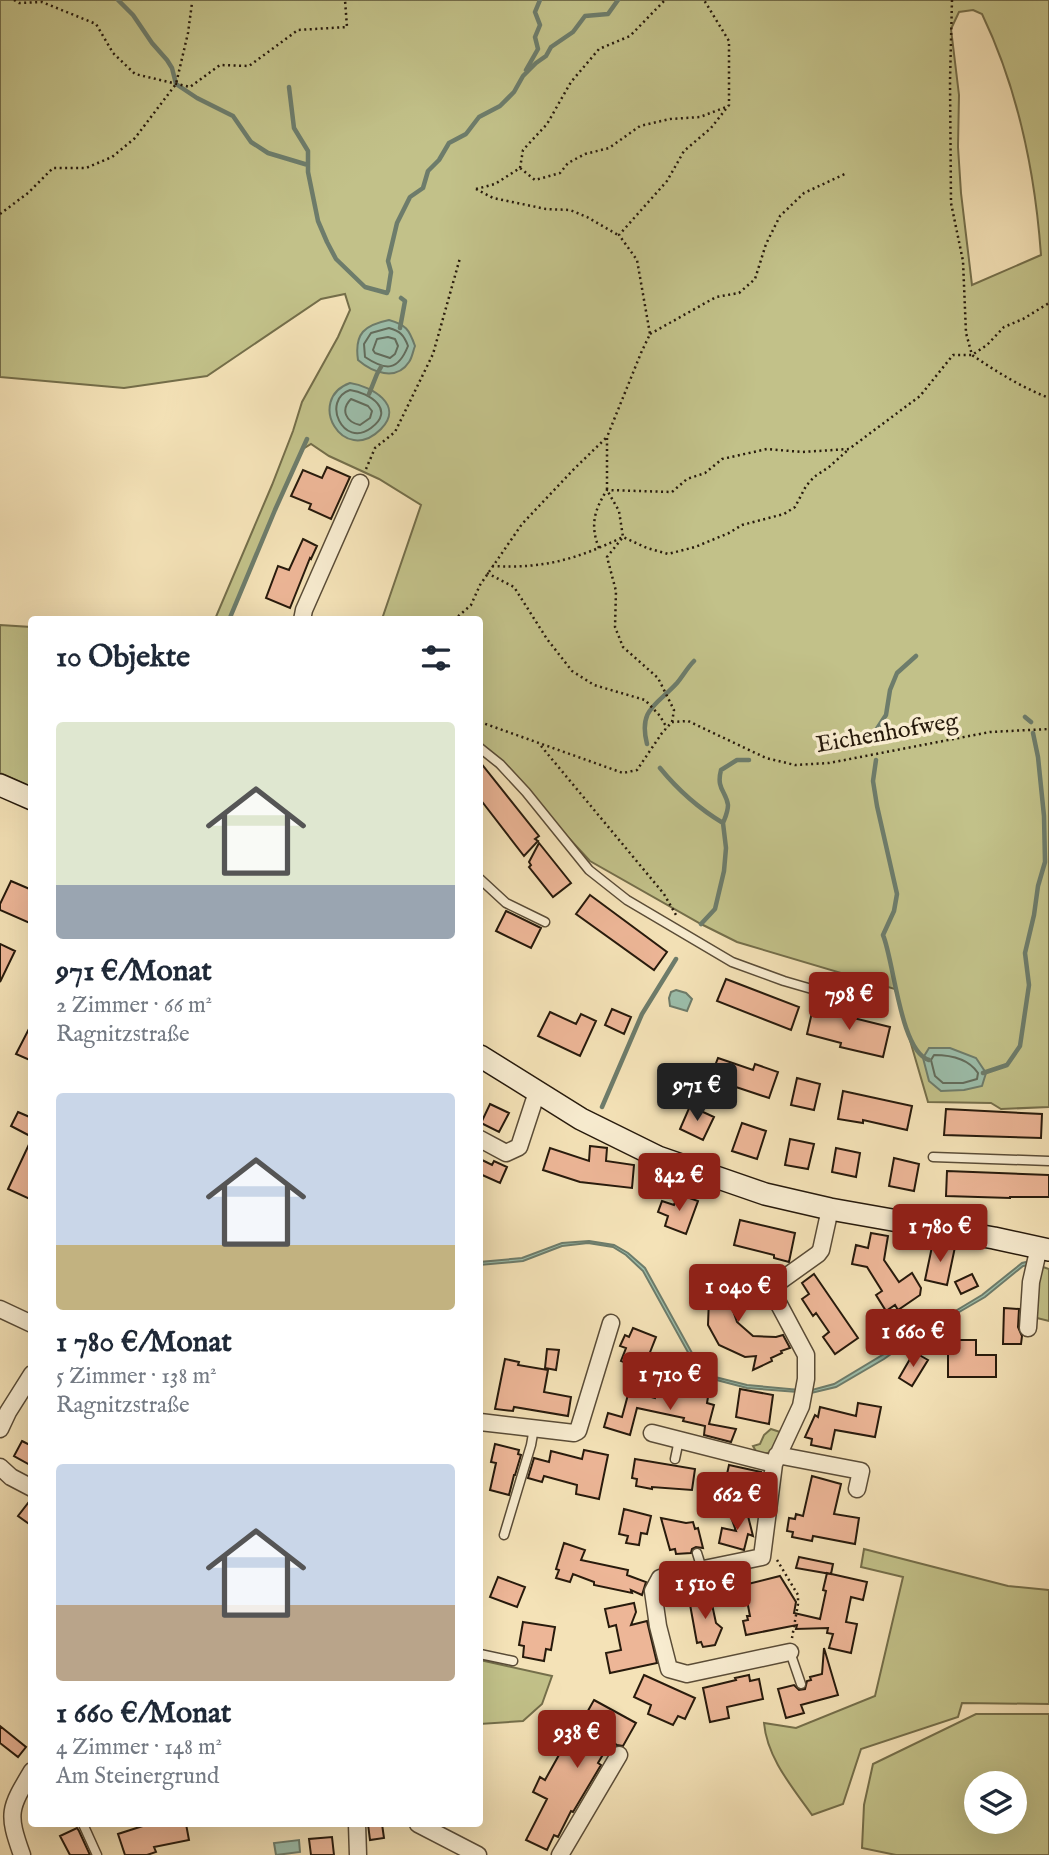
<!DOCTYPE html>
<html lang="de">
<head>
<meta charset="utf-8">
<style>
  :root { --surface:#fff; --page:#f6f6f7; --text:#1f2937; --muted:#747a83; --accent:#8f2418 }
  body { margin:0; font-family:"IM FELL English",serif; background:var(--page); color:var(--text); height:100vh; display:flex; flex-direction:column; font-size:26px; white-space:nowrap }
  * { box-sizing:border-box; margin:0 }
  p { font-size:23px; color:var(--muted) }
  .icon { flex:none; width:38px; height:38px; fill:none; stroke:currentColor; stroke-width:2; stroke-linecap:round; stroke-linejoin:round }
  .map { position:relative; flex:1; overflow:hidden }
  .details { position:absolute; left:28px; top:616px; width:455px; height:1211px; display:flex; flex-direction:column; background:var(--surface); border-radius:7px; box-shadow:0 7px 28px #0002 }
  .details>* { flex:none }
  .fabs { position:absolute; left:964px; top:1771px; display:grid; gap:14px }
  .fabs a { display:grid; place-items:center; width:63px; height:63px; border-radius:50%; background:var(--surface); box-shadow:0 7px 28px #0002; font-size:35px }
  .price { position:absolute; translate:-50% -60px; padding:0 16px; border-radius:7px; background:var(--accent); color:#fff; font-size:23px; line-height:46px; filter:drop-shadow(0 2px 4px #0008) }
  .price::after { content:''; position:absolute; left:50%; top:42px; width:21px; height:16px; margin-left:-10px; background:inherit; clip-path:polygon(0 0,100% 0,50% 100%) }
  .price.on { background:#222; color:#fff }
  ul { padding:0; list-style:none }
  li { display:grid; align-content:center; gap:14px; height:371px; padding:0 28px }
  li span { display:grid; place-items:center; height:217px; border-radius:7px; color:#555 }
  li>.icon { margin-inline-start:auto }
  span .icon { width:126px; height:126px; fill:#fffc; stroke-width:1 }
  li b { font-size:30px }
  h2 { display:flex; justify-content:space-between; align-items:center; height:84px; padding:0 28px; font-size:30px }
  .map>svg:first-child { display:block }
  .green { fill:#c2c189; stroke:#746e4a; stroke-width:2; fill-rule:evenodd }
  .water { fill:#9cbeab; stroke:#6d7c6b; stroke-width:2 }
  .lines { fill:none; stroke-linecap:round; stroke-linejoin:round }
  .shore { stroke:#626c5c; stroke-width:2 }
  .stream { stroke:#6d7c6b; stroke-width:4.5 }
  .building { fill:#edb697; stroke:#271a0c; stroke-width:2 }
  .service-casing { stroke:#5a4c37; stroke-width:11 }
  .minor-casing { stroke:#5a4c37; stroke-width:19 }
  .secondary-casing { stroke:#271a0c; stroke-width:24 }
  .path { stroke:#271a0c; stroke-width:2.5; stroke-dasharray:2 3.5; stroke-linecap:butt }
  .service { stroke:#f8ecd0; stroke-width:8 }
  .minor { stroke:#f8ecd0; stroke-width:16 }
  .secondary { stroke:#f8ecd0; stroke-width:21 }
  .labels { text-anchor:middle; stroke-width:7; stroke-linejoin:round; paint-order:stroke }
  .street-label { font-size:24px; fill:#271a0c; stroke:#f8ecd0 }
</style>
</head>
<body>
<div class="map">
<svg width="1049" height="1855" viewBox="0 0 1049 1855">
  <rect width="100%" height="100%" fill="#f4e2b7"/>
  <filter id="stains"><feTurbulence type="fractalNoise" baseFrequency=".00286" numOctaves="4"/><feColorMatrix values="0 0 0 0 .2 0 0 0 0 .09 0 0 0 0 .02 0 0 0 .5 -.17"/></filter>
  <radialGradient id="worn" r=".72"><stop offset=".6" stop-color="#630" stop-opacity="0"/><stop offset="1" stop-color="#630" stop-opacity=".3"/></radialGradient>
  <!-- green -->
  <path class="green" d="M 0,0 L 1049,0 L 1049,1107 L 1001,1109 L 991,1103 L 928,1102 L 895,989 L 737,942 L 701,924 L 590,861 L 480,742 L 480,620 L 382,619 L 421,505 L 379,479 L 329,456 L 311,444 L 303,449 L 275,510 L 229,619 L 215,619 L 272,485 L 293,431 L 302,402 L 338,337 L 350,310 L 345,294 L 321,299 L 207,376 L 124,388 L 0,377 ZM 973,10 L 982,14 C 1018,89 1035,172 1041,255 L 972,285 L 961,193 L 958,147 L 959,95 L 951,29 L 959,12 Z
    M 0,625 L 31,627 L 31,787 L 0,773 Z
    M 1040,1266 L 1049,1269 L 1049,1321 L 1033,1317 Z
    M 771,1429 L 780,1432 L 778,1445 L 775,1451 L 764,1454 L 757,1453 L 753,1446 L 760,1444 L 764,1435 Z
    M 864,1549 L 1008,1586 L 1049,1590 L 1049,1704 L 962,1703 L 958,1717 L 861,1749 L 843,1804 L 812,1815 C 793,1788 767,1758 764,1723 L 796,1728 L 875,1696 L 903,1577 L 861,1567 Z
    M 480,1660 L 552,1676 L 542,1704 L 523,1721 L 480,1724 Z
    M 976,1714 L 1049,1714 L 1049,1855 L 896,1855 L 862,1848 L 864,1805 L 873,1764 ZM 976,1783 L 1015,1783 L 1015,1822 L 976,1822 Z"/>
  <!-- water -->
  <path class="water" d="M 389,320 C 406,325 409,329 415,346 C 413,351 412,358 409,362 C 396,382 372,372 358,360 C 354,333 365,325 389,320 Z
    M 350,383 C 371,386 405,405 381,429 C 343,467 305,399 350,383 Z
    M 676,990 L 686,993 L 692,999 L 687,1011 L 670,1006 L 669,998 L 671,992 Z
    M 929,1048 L 950,1048 L 976,1058 L 986,1073 L 982,1086 L 964,1090 L 941,1091 L 929,1081 L 923,1058 Z
    M 589,1241 L 614,1245 L 628,1253 L 645,1268 L 692,1353 L 715,1377 L 747,1385 L 800,1390 L 812,1390 L 834,1384 L 982,1295 L 1022,1263 L 1030,1261 L 1044,1263 L 1023,1266 L 985,1297 L 911,1340 L 884,1359 L 836,1387 L 811,1393 L 747,1388 L 713,1379 L 690,1356 L 643,1271 L 626,1255 L 613,1247 L 588,1243 L 562,1246 L 523,1261 L 480,1265 L 480,1262 L 522,1258 L 562,1243 Z
    M 299,1840 L 300,1852 L 276,1855 L 274,1843 Z"/>
  <g class="lines">
    <!-- shore -->
    <path class="shore" d="M 389,328 C 400,331 404,335 408,346 C 398,371 386,371 365,357 L 364,344 L 371,333 Z
      M 388,337 L 395,339 L 398,346 L 395,354 L 390,358 L 375,353 L 373,350 L 377,339 Z
      M 350,390 C 370,393 396,410 371,428 C 343,449 321,400 350,390 Z
      M 351,399 L 368,406 L 372,411 L 370,418 L 360,425 C 346,422 340,410 351,399 Z
      M 934,1055 C 951,1055 968,1058 978,1073 L 977,1079 L 963,1083 L 943,1083 L 935,1076 L 931,1060 Z"/>
    <!-- stream -->
    <path class="stream" d="M 118,0 L 133,15 L 152,43 L 167,60 L 172,68 L 176,84 L 197,98 L 233,116 L 251,142 L 268,153 L 308,165
      M 526,70 L 538,49 L 535,37 L 540,25 L 535,12 L 540,0
      M 289,87 L 294,128 L 308,151 L 308,172 L 318,221 L 327,242 L 336,259 L 365,287 L 387,293
      M 388,291 L 391,272 L 388,261 L 397,223 L 410,197 L 423,188 L 428,171 L 439,160 L 449,143 L 466,134 L 479,117 L 500,106 L 514,92 L 523,76 L 536,63 L 546,56 L 551,47 L 573,32 L 585,16 L 608,14 L 618,0
      M 400,328 L 405,301 L 401,298
      M 369,394 L 377,374 L 381,367
      M 229,620 L 275,510 L 307,439
      M 1025,717 L 1031,722
      M 869,741 L 886,715 L 890,690 L 897,673 L 916,656
      M 647,744 C 638,709 657,705 677,683 C 683,676 687,668 694,661
      M 876,760 L 873,781 L 877,806 L 897,894 L 894,911 L 883,935 C 894,961 900,1051 929,1060
      M 660,768 C 678,790 698,808 723,823 L 726,848 L 724,871 L 715,909 L 701,924
      M 723,823 C 725,818 728,812 728,805 C 726,791 716,789 721,770 L 737,760 L 749,760
      M 983,1073 L 1007,1065 L 1020,1046 L 1029,985 L 1025,953 L 1034,915 L 1038,886 L 1045,862 L 1044,816 L 1038,757 L 1033,733
      M 602,1107 L 642,1014 L 676,959"/>
  </g>
  <!-- building -->
  <path class="building" d="M 327,467 L 350,477 L 331,519 L 309,509 L 311,504 L 291,496 L 303,470 L 322,478 Z
    M 303,539 L 317,546 L 311,559 L 310,558 L 290,608 L 266,598 L 278,566 L 289,570 Z
    M 480,762 L 539,836 L 535,839 L 538,841 L 524,856 L 480,799 Z
    M 539,843 L 571,883 L 553,897 L 529,867 L 531,865 L 529,862 Z
    M 11,881 L 32,890 L 32,924 L 0,910 L 0,904 Z
    M 590,895 L 667,952 L 654,970 L 576,914 Z
    M 506,911 L 541,928 L 531,948 L 496,931 Z
    M 0,944 L 15,951 L 0,982 Z
    M 726,979 L 799,1007 L 791,1030 L 717,1001 Z
    M 813,1008 L 890,1027 L 883,1057 L 840,1047 L 841,1043 L 807,1034 Z
    M 612,1009 L 631,1017 L 624,1034 L 605,1025 Z
    M 550,1012 L 576,1024 L 581,1014 L 596,1021 L 580,1056 L 538,1036 Z
    M 32,1023 L 32,1061 L 16,1054 Z
    M 718,1058 L 753,1070 L 755,1064 L 778,1072 L 769,1098 L 727,1084 L 723,1096 L 706,1089 Z
    M 797,1078 L 820,1084 L 814,1110 L 791,1105 Z
    M 843,1091 L 912,1106 L 907,1130 L 863,1120 L 863,1123 L 838,1119 Z
    M 490,1104 L 509,1113 L 499,1132 L 481,1123 Z
    M 690,1106 L 714,1117 L 703,1140 L 680,1129 Z
    M 946,1109 L 1042,1114 L 1041,1138 L 944,1135 Z
    M 18,1112 L 32,1118 L 32,1137 L 11,1126 Z
    M 742,1123 L 766,1131 L 757,1159 L 732,1151 Z
    M 32,1138 L 32,1200 L 8,1189 Z
    M 790,1139 L 814,1144 L 808,1169 L 785,1165 Z
    M 590,1146 L 607,1148 L 606,1161 L 634,1165 L 632,1188 L 580,1182 L 543,1170 L 550,1148 L 589,1161 Z
    M 836,1148 L 860,1153 L 856,1177 L 832,1172 Z
    M 894,1158 L 919,1164 L 914,1191 L 889,1186 Z
    M 480,1159 L 492,1165 L 494,1161 L 507,1167 L 500,1183 L 480,1174 Z
    M 947,1171 L 1049,1175 L 1049,1197 L 1010,1197 L 1010,1198 L 946,1196 Z
    M 678,1194 L 698,1201 L 686,1234 L 665,1226 L 668,1216 L 658,1212 L 662,1201 L 674,1205 Z
    M 740,1220 L 795,1233 L 789,1262 L 774,1258 L 774,1255 L 734,1245 Z
    M 871,1233 L 888,1236 L 884,1260 L 899,1282 L 912,1273 L 921,1288 L 920,1295 L 898,1310 L 895,1305 L 886,1311 L 876,1295 L 882,1291 L 867,1267 L 852,1264 L 856,1245 L 868,1248 Z
    M 933,1242 L 955,1247 L 947,1285 L 925,1280 Z
    M 728,1266 L 740,1280 L 730,1302 L 737,1322 L 753,1336 L 776,1337 L 783,1335 L 790,1348 L 781,1351 L 782,1353 L 771,1358 L 772,1361 L 753,1370 L 756,1356 L 745,1357 L 719,1345 L 708,1325 L 709,1298 L 715,1286 L 707,1282 L 717,1273 L 721,1275 Z
    M 814,1274 L 858,1338 L 835,1354 L 823,1337 L 829,1332 L 816,1313 L 813,1316 L 802,1299 L 809,1294 L 802,1283 Z
    M 972,1274 L 978,1286 L 961,1294 L 955,1282 Z
    M 1004,1308 L 1019,1309 L 1018,1327 L 1022,1336 L 1021,1344 L 1003,1344 Z
    M 633,1328 L 656,1337 L 643,1370 L 621,1361 L 626,1348 L 620,1346 L 625,1335 L 629,1337 Z
    M 948,1340 L 976,1340 L 976,1355 L 996,1355 L 996,1377 L 948,1377 Z
    M 547,1349 L 559,1350 L 556,1370 L 545,1368 Z
    M 914,1352 L 928,1360 L 912,1386 L 899,1378 Z
    M 505,1359 L 519,1362 L 518,1365 L 548,1370 L 544,1392 L 571,1397 L 568,1416 L 514,1407 L 513,1411 L 495,1409 Z
    M 662,1386 L 708,1397 L 707,1403 L 714,1405 L 709,1424 L 736,1429 L 731,1442 L 704,1435 L 705,1426 L 683,1421 L 684,1418 L 637,1408 L 630,1435 L 604,1427 L 608,1413 L 622,1417 L 629,1391 L 655,1398 L 657,1392 L 660,1393 Z
    M 740,1389 L 773,1395 L 769,1424 L 736,1417 Z
    M 858,1403 L 881,1407 L 875,1437 L 835,1430 L 831,1449 L 811,1445 L 812,1439 L 805,1437 L 815,1415 L 818,1417 L 820,1407 L 856,1416 Z
    M 22,1441 L 32,1446 L 32,1466 L 14,1456 Z
    M 495,1444 L 519,1450 L 518,1454 L 521,1455 L 515,1475 L 514,1475 L 509,1495 L 490,1490 L 496,1463 L 491,1462 Z
    M 584,1450 L 608,1455 L 599,1499 L 576,1494 L 577,1485 L 544,1476 L 542,1482 L 528,1478 L 534,1458 L 549,1462 L 551,1451 L 582,1459 Z
    M 635,1459 L 695,1469 L 692,1490 L 652,1487 L 652,1489 L 636,1486 L 637,1479 L 632,1478 Z
    M 729,1465 L 761,1472 L 753,1497 L 732,1503 L 737,1487 L 725,1483 Z
    M 812,1476 L 841,1484 L 834,1514 L 859,1518 L 855,1544 L 813,1536 L 812,1541 L 792,1537 L 793,1532 L 787,1531 L 789,1518 L 795,1519 L 796,1514 L 803,1516 Z
    M 32,1498 L 32,1526 L 18,1516 Z
    M 624,1509 L 651,1516 L 647,1534 L 641,1533 L 639,1545 L 626,1543 L 628,1536 L 619,1534 Z
    M 747,1512 L 753,1536 L 748,1534 L 744,1550 L 719,1543 L 722,1528 L 736,1531 L 731,1517 Z
    M 661,1518 L 686,1523 L 693,1522 L 695,1529 L 698,1528 L 703,1548 L 696,1547 L 692,1549 L 691,1553 L 676,1554 L 675,1549 L 670,1550 Z
    M 564,1543 L 585,1550 L 581,1560 L 628,1570 L 627,1575 L 646,1582 L 642,1595 L 631,1590 L 632,1593 L 594,1585 L 594,1582 L 573,1574 L 570,1582 L 556,1578 L 559,1570 L 556,1569 Z
    M 799,1557 L 833,1564 L 831,1574 L 796,1568 Z
    M 827,1573 L 867,1582 L 863,1600 L 851,1597 L 846,1622 L 857,1624 L 851,1653 L 829,1648 L 833,1634 L 827,1633 L 828,1628 L 796,1629 L 797,1625 L 746,1635 L 743,1621 L 748,1620 L 747,1616 L 750,1616 L 744,1585 L 780,1576 L 796,1602 L 794,1613 L 820,1619 L 826,1591 L 823,1590 Z
    M 498,1577 L 525,1587 L 517,1607 L 490,1597 Z
    M 710,1595 L 716,1623 L 722,1628 L 715,1645 L 703,1647 L 701,1642 L 697,1643 L 689,1599 Z
    M 634,1603 L 636,1612 L 631,1625 L 647,1621 L 657,1663 L 610,1673 L 606,1653 L 621,1650 L 616,1625 L 609,1627 L 605,1609 Z
    M 523,1622 L 555,1627 L 551,1650 L 546,1649 L 544,1661 L 523,1657 L 524,1646 L 519,1645 Z
    M 824,1648 L 838,1695 L 801,1705 L 804,1713 L 786,1718 L 778,1689 L 794,1685 L 799,1690 L 805,1689 L 807,1681 L 811,1680 L 810,1677 L 822,1674 Z
    M 644,1675 L 695,1698 L 685,1719 L 678,1716 L 673,1725 L 648,1714 L 651,1705 L 634,1697 Z
    M 749,1675 L 750,1681 L 759,1679 L 763,1699 L 727,1707 L 729,1718 L 710,1722 L 703,1688 L 736,1680 L 735,1678 Z
    M 594,1700 L 636,1723 L 623,1746 L 617,1745 L 611,1741 L 598,1763 L 601,1765 L 573,1812 L 571,1811 L 558,1837 L 554,1835 L 547,1850 L 526,1840 L 547,1799 L 533,1792 L 540,1777 L 545,1780 L 564,1746 L 567,1748 Z
    M 0,1726 L 26,1747 L 18,1757 L 0,1743 Z
    M 149,1824 L 186,1824 L 189,1840 L 154,1847 L 156,1852 L 147,1855 L 125,1855 L 118,1834 Z
    M 368,1824 L 382,1824 L 384,1838 L 370,1840 Z
    M 77,1828 L 79,1831 L 90,1855 L 70,1855 L 60,1836 Z
    M 332,1837 L 334,1855 L 311,1855 L 309,1839 Z"/>
  <g class="lines">
    <defs>
      <path id="service" d="M 480,748 L 500,764 L 526,792 L 589,870 L 627,900 L 732,962 L 784,981 L 881,1009
        M 480,879 L 506,903 L 545,922
        M 933,1157 L 1049,1161
        M 675,1459 L 679,1440
        M 504,1535 L 531,1445 L 534,1428
        M 697,1553 L 702,1569
        M 790,1652 L 801,1684
        M 480,1654 L 513,1661
        M 83,1824 L 97,1855"/>
      <path id="minor" d="M 302,620 L 304,610 L 360,483
        M 480,1139 L 506,1153 L 519,1147 L 537,1092
        M 0,1309 L 32,1324
        M 1028,1328 L 1031,1282 L 1039,1247
        M 480,1422 L 574,1433 L 578,1431 L 611,1323
        M 0,1429 L 8,1412 L 32,1374
        M 652,1433 L 774,1464
        M 777,1455 L 861,1471 L 857,1489
        M 0,1467 L 11,1477 L 32,1488
        M 790,1652 L 687,1674 L 669,1669 L 658,1626 L 653,1591 L 660,1578 L 762,1557 L 774,1464 L 801,1406 L 806,1379 L 806,1355 L 775,1297 L 776,1284 L 818,1254 L 821,1250 L 830,1209
        M 357,1824 L 358,1855
        M 418,1824 L 478,1855
        M 22,1855 C 7,1813 9,1809 32,1771
        M 560,1855 L 619,1755"/>
      <path id="secondary" d="M 0,785 L 32,799
        M 480,1056 L 581,1119 L 658,1157 L 765,1194 L 830,1209 L 994,1238 L 1049,1250"/>
    </defs>
    <!-- service casing -->
    <use href="#service" class="service-casing"/>
    <!-- minor casing -->
    <use href="#minor" class="minor-casing"/>
    <!-- secondary casing -->
    <use href="#secondary" class="secondary-casing"/>
    <!-- path -->
    <path class="path" d="M 14,0 L 19,3 L 42,2 L 96,24 L 113,53 L 135,74 L 190,87 L 220,65 L 249,66 L 298,30 L 347,27 L 345,0
      M 952,0 L 950,81 L 951,203 L 963,261 L 966,333 L 972,355 C 997,372 1021,387 1049,398
      M 520,168 L 523,150 L 547,124 L 571,82 L 599,49 L 630,36 L 665,0
      M 476,189 L 495,184 L 520,168 L 535,180 L 560,173 L 568,163 L 585,154 L 609,148 L 640,126 L 670,119 L 700,117 L 726,107
      M 476,189 L 493,198 L 546,209 L 570,210 L 587,217 L 618,235
      M 0,214 L 28,193 L 53,168 L 86,168 L 112,157 L 135,138 L 176,84 L 188,33 L 192,3
      M 650,334 L 716,297 L 739,293 L 755,279 L 766,244 L 780,216 L 804,193 L 847,173
      M 366,469 L 375,448 L 395,432 L 433,354 L 460,258
      M 599,548 C 590,526 594,510 607,490 L 672,492 L 687,479 L 705,473 L 722,459 L 767,449 L 802,452 L 849,449 L 920,396 L 953,355 L 972,355 L 987,345 L 1004,327 L 1023,319 L 1049,303
      M 492,566 C 544,569 577,559 623,537 L 647,548 L 668,554 L 695,547 L 729,533 L 742,525 L 784,514 L 795,507 L 806,486 L 814,477 L 829,467 L 849,449
      M 487,573 L 514,587 L 547,639 L 572,671 L 594,685 L 645,700 L 660,716 L 667,728
      M 454,620 L 471,605 L 480,585 L 522,524 L 575,468 L 607,437
      M 480,722 L 623,773 L 637,770 L 662,733 L 672,722 L 688,721 L 766,758 L 795,765 L 829,763 L 990,732 L 1049,729
      M 672,722 L 674,710 L 658,678 L 623,647 L 615,627 L 616,591 L 607,557 L 623,537 L 619,511 L 607,490 L 607,437 L 641,353 L 650,334 L 637,260 L 619,235 L 667,181 L 684,151 L 711,128 L 729,105 L 729,41 L 704,0
      M 541,746 L 664,894 L 676,915
      M 777,1560 L 798,1595 L 798,1604 L 792,1638"/>
    <!-- service -->
    <use href="#service" class="service"/>
    <!-- minor -->
    <use href="#minor" class="minor"/>
    <!-- secondary -->
    <use href="#secondary" class="secondary"/>
  </g>
  <g class="labels">
    <!-- street labels -->
    <g class="street-label">
      <text transform="translate(887 732) rotate(-10)" y="8">Eichenhofweg</text>
    </g>
  </g>
  <rect width="100%" height="100%" filter="url(#stains)"/>
  <rect width="100%" height="100%" fill="url(#worn)"/>
</svg>
<div class="fabs">
<a><svg class="icon" aria-label="layers" viewBox="0 0 24 24"><path d="M12 4l9 5-9 5-9-5zM3 14l9 5 9-5"/></svg></a>
</div>
<b class="price" style="left:849px;top:1032px">798 €</b>
<b class="price on" style="left:697px;top:1123px">971 €</b>
<b class="price" style="left:679px;top:1213px">842 €</b>
<b class="price" style="left:940px;top:1264px">1 780 €</b>
<b class="price" style="left:738px;top:1324px">1 040 €</b>
<b class="price" style="left:913px;top:1369px">1 660 €</b>
<b class="price" style="left:670px;top:1412px">1 710 €</b>
<b class="price" style="left:737px;top:1532px">662 €</b>
<b class="price" style="left:705px;top:1621px">1 510 €</b>
<b class="price" style="left:577px;top:1770px">938 €</b>
<section class="details">
<h2>10 Objekte<svg class="icon" aria-label="filters" viewBox="0 0 24 24"><path d="M4 7h16M4 17h16"/><circle cx="9" cy="7" r="2"/><circle cx="15" cy="17" r="2"/></svg></h2>
<ul>
<li><span style="background:linear-gradient(#dfe7d0 75%,#9aa5b1 0)"><svg class="icon" aria-label="home" viewBox="0 0 24 24"><path d="M3 11l9-7 9 7M6 9v11h12V9"/></svg></span><div><b>971 €/Monat</b><p>2 Zimmer · 66 m²</p><p>Ragnitzstraße</p></div></li>
<li><span style="background:linear-gradient(#c9d6e8 70%,#c2b280 0)"><svg class="icon" aria-label="home" viewBox="0 0 24 24"><path d="M3 11l9-7 9 7M6 9v11h12V9"/></svg></span><div><b>1 780 €/Monat</b><p>5 Zimmer · 138 m²</p><p>Ragnitzstraße</p></div></li>
<li><span style="background:linear-gradient(#c9d6e8 65%,#b9a48a 0)"><svg class="icon" aria-label="home" viewBox="0 0 24 24"><path d="M3 11l9-7 9 7M6 9v11h12V9"/></svg></span><div><b>1 660 €/Monat</b><p>4 Zimmer · 148 m²</p><p>Am Steinergrund</p></div></li>
</ul>
</section>
</div>
</body>
</html>
